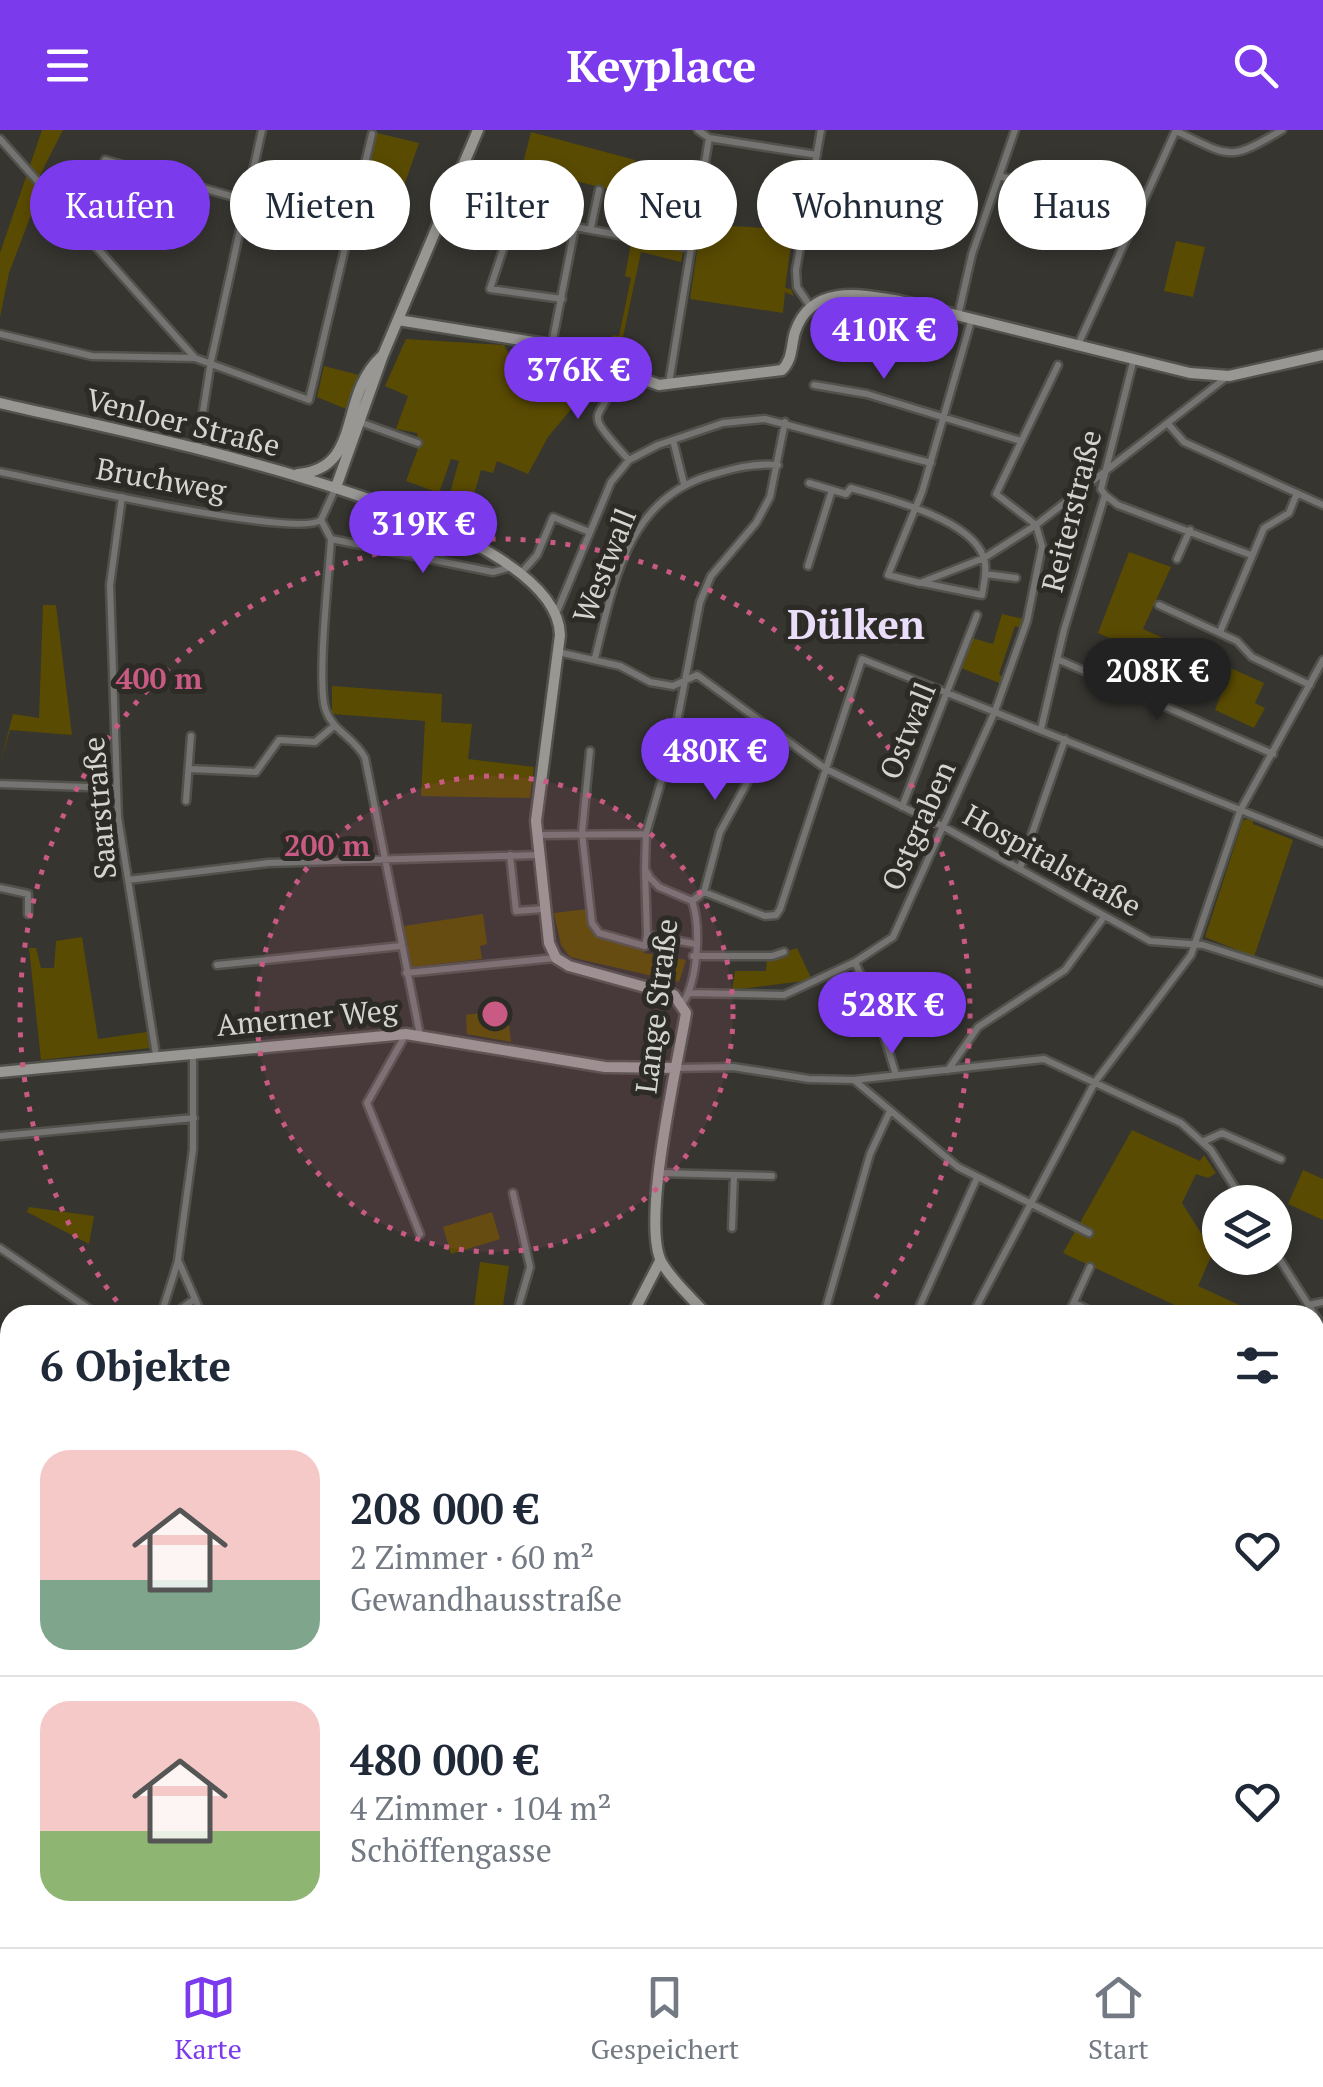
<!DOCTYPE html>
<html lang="de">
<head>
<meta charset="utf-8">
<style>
  :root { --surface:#fff; --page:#f2f2f3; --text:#1f2937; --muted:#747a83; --line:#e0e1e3; --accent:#7c3aed }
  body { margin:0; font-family:"PT Serif",serif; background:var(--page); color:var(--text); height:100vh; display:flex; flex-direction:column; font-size:38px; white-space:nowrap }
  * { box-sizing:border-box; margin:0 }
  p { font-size:32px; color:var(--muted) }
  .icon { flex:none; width:55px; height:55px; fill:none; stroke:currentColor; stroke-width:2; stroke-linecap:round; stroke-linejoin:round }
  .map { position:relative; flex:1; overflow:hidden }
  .side { position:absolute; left:0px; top:1175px; width:1325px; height:642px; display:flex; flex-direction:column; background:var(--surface); border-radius:30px 30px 0 0; box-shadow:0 5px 15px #0003 }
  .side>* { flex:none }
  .banner { position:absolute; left:30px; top:30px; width:1265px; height:90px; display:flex; gap:20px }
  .tools { position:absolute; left:1202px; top:1055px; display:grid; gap:20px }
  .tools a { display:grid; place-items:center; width:90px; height:90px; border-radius:50%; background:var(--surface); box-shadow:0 5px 15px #0003; font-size:50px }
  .price { position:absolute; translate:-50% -85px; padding:0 22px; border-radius:35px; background:var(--accent); color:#fff; font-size:32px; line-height:65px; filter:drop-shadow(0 2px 5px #0008) }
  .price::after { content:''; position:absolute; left:50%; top:60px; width:30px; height:22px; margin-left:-15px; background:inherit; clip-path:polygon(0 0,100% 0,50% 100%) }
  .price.active { background:#222; color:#fff }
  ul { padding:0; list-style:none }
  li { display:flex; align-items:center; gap:30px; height:250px; padding:0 40px }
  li+li { border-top:2px solid var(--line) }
  li span { display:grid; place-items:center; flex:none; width:280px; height:200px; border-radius:30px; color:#555 }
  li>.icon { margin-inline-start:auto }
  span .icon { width:120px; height:120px; fill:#fffc; stroke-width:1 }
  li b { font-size:42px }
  h2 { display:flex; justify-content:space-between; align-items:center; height:120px; padding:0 40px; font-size:42px }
  .chip { padding:0 35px; border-radius:45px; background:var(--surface); box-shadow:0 5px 15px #0003; font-size:35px; line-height:90px }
  .chip.active { background:var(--accent); color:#fff }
  header { display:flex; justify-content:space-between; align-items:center; height:130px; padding:0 40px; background:var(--accent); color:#fff; font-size:45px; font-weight:700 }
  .dock { display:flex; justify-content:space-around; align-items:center; height:140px; border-top:2px solid var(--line); background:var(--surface); font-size:28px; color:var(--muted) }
  .dock a { display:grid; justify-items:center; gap:5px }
  .dock .active { color:var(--accent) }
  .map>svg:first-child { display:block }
  .green { fill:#5a4b02 }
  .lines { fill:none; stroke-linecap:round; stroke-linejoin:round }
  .street-casing { stroke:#52524d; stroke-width:11 }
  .secondary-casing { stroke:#52524d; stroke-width:15 }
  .street { stroke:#757472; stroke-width:6 }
  .secondary { stroke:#989794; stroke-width:10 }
  .ring { fill:none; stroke:#c85a84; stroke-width:5; stroke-dasharray:5 10 }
  .labels { text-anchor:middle; stroke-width:10; stroke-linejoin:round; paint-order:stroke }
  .street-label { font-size:30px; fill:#d4d4d1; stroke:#2c2b26 }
  .district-label { font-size:40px; font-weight:bold; fill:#e9ddf9; stroke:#2c2b26 }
  .centre { fill:#c85a84; stroke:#2c2b26; stroke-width:5 }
  .ring-label { font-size:30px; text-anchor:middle; font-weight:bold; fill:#c85a84; stroke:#2c2b26; stroke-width:10; stroke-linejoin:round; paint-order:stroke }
</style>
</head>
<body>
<header><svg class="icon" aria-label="menu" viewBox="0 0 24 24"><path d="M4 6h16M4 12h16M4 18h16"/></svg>Keyplace<svg class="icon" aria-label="search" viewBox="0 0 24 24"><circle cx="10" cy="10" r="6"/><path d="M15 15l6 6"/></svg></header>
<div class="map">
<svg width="1323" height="1817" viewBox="0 0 1323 1817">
  <rect width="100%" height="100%" fill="#363530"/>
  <!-- green -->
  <path class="green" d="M 42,0 L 63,0 L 35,55 L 40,61 L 9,143 L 0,187 L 0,123 Z
    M 531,2 L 635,30 L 626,64 L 522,37 Z
    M 377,3 L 419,13 L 386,107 L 356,100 Z
    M 118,39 L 141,46 L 132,86 L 113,81 L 109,73 Z
    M 701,94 L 793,100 L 785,158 L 791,159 L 794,166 L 785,162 L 783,183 L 690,169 Z
    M 632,108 L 683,122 L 681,132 L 641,122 L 620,221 L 605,218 L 613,205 L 619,206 L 631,148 L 625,146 Z
    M 1176,111 L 1205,117 L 1193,167 L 1164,161 Z
    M 406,209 L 504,215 L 523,249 L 578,271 L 548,307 L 528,344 L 497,331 L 493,343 L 481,340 L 465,396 L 443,388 L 459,331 L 451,329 L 439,363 L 406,351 L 419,316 L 417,303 L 396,299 L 408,266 L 385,256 Z
    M 324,236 L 359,245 L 346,279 L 317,267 Z
    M 1129,422 L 1171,437 L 1143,499 L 1264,553 L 1255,573 L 1265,578 L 1254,598 L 1215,580 L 1223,559 L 1098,503 Z
    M 43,475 L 56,475 L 72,605 L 10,600 L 0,634 L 13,584 L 39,588 Z
    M 1002,484 L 1024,489 L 1022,498 L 1015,496 L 999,544 L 1004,548 L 1002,554 L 961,538 L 972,508 L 993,514 Z
    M 332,556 L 442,564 L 441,592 L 472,594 L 468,629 L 534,637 L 530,668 L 421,666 L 425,591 L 332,584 Z
    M 1253,688 L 1253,694 L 1293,710 L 1254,827 L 1205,807 L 1243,690 Z
    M 587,779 L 594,803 L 644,818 L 644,823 L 686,830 L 679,852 L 570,827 L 561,815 L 554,783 Z
    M 483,784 L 487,814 L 480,816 L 482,829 L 412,837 L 404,796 Z
    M 82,807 L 98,909 L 147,902 L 150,918 L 41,930 L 29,818 L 36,818 L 41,838 L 54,838 L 56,811 Z
    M 797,818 L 812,850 L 732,860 L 735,841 L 766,841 L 767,828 Z
    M 507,879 L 511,912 L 467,904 L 466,885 Z
    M 1132,1000 L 1200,1031 L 1204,1025 L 1216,1043 L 1208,1048 L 1196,1044 L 1182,1073 L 1213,1122 L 1198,1156 L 1261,1185 L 1196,1185 L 1063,1123 Z
    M 1303,1040 L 1323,1049 L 1323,1090 L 1288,1074 Z
    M 29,1077 L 94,1086 L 89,1114 L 27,1082 Z
    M 492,1082 L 500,1109 L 451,1124 L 443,1097 Z
    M 480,1132 L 509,1136 L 502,1182 L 474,1178 Z"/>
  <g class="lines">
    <defs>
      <path id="street" d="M 698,0 L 709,8 L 817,25
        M 1176,1 C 1231,27 1228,32 1282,0
        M 0,9 L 195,228 L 309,270 L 372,4
        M 105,30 L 248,71
        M 999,46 L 1137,82
        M 591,97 L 599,60
        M 562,169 L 490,159 L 514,86 L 575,97
        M 810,176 L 797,157 L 796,140 L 821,0
        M 958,186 L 972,124 L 1015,0
        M 971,191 L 922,362 L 888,445 L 920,453 L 984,428 L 1036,395 L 1228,246
        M 0,204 L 92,226 L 195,228
        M 552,214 L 575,97 L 691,118
        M 1077,217 L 1176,0
        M 619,241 C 602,297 577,273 629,330
        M 669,253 L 709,8
        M 814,255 L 867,264 L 1021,311
        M 360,292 L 418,313
        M 1169,295 L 1184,312 L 1323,375
        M 673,310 L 684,354
        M 197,320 L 211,231 L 262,0
        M 0,342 C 45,351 297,409 321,390 L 336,357
        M 809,353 L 846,364 L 851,358 C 886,368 970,389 983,426 C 988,437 984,453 982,465 L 923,453
        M 1105,365 L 1118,375 L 1251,425
        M 122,367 L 110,455 L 118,687 L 156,925
        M 321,390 L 331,409 C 329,443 316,556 326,581 C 333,601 355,608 365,628 L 420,905
        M 331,409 L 493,442 L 511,437
        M 1177,429 L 1190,400
        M 808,436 L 832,360
        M 522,442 L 537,425 L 553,387 L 587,401
        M 985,444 L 1016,448
        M 1159,475 L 1237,511 L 1252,527 L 1310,555
        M 556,484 L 611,352 L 629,330 L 658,315 L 723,293 L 765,289 L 931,333
        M 1220,502 L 1264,398 L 1289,383 L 1297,363
        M 558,522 L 620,536 L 650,552 L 673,556 L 697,545 L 826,639 L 942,696 L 1150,811 L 1203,815 L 1323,853
        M 595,528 C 614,452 627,369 711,345 C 735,338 754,333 778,335
        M 1057,529 L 1273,624
        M 1041,599 L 1064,500 L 1105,365 L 1101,359 L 1133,232
        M 590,621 L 582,703 L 592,793 L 599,803 L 645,816 L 647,805
        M 190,639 L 256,642 L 279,610 L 315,612 L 334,596
        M 0,654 L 117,658
        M 186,671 L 191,606
        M 902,677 L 977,485
        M 537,705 L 646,704
        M 510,725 L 516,781 L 543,779
        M 1020,738 L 1065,609
        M 645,740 L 647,805 L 695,814
        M 128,750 L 268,733 L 538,725
        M 0,758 L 28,764 L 28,784
        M 704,762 L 720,702 L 774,604
        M 692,771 L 704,762 L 765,786 L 776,785 L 780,779 L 862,529 L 1323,713
        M 692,771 L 659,757 L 650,748 L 645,739 L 646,704 L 675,603 L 700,472 L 711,446 L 756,393 L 770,367 L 785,292
        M 693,826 L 772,826 L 784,822
        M 855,832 L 877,883 L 896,945
        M 217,835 L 401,816
        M 406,843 L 555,828
        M 689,863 L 784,865 L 855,832 L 893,807 L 995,581 L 1027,491 L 1042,416 L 1036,395 L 996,364 L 1058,235
        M 683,873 C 698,849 701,797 692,771
        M 406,904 L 367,973 L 420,1104
        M 193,923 L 193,1019 L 178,1130 L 202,1185
        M 676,938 L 733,937 L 809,949 L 854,950 L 1044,929 L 1181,993 L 1211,1020 L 1244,1072
        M 948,940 L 978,897 L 1065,840 L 1104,787
        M 854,950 L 958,1037 L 1089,1103
        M 0,1006 L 194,988
        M 1202,1012 L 1222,1003 L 1281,1029
        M 659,1043 L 772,1046
        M 513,1063 L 530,1137 L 516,1185
        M 732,1098 L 734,1046
        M 0,1118 L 98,1185
        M 1275,1122 L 1323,1198
        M 1074,1173 L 1098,1185
        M 1309,1175 L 1323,1172
        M 792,1184 L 825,1181 L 870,1024 L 890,981
        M 916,1184 L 977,1048
        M 161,1185 L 178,1131
        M 172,1185 L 192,1171
        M 972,1185 L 1095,952 L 1191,825 L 1240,681 L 1323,530
        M 1068,1185 L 1090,1137
        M 1315,1250 L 1323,1233
        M 1315,1374 L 1323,1378
        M 1315,1475 L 1323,1457
        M 1315,1492 L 1323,1489
        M 681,1812 L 809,1817
        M 992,1817 L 993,1808"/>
      <path id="secondary" d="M 398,190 L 552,215 L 659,255 L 782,240 C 793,229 791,215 795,202 C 811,154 860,164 900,171 L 1190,243 L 1229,246 L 1323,225
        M 0,273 C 103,298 557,382 560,505 L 536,691 L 549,813 L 556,828 L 569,836 L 674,865 L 686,883 C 678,932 640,1094 662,1133 C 673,1152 692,1168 707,1185
        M 298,344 C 364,338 337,267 382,226
        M 336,357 L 383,225 L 478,0
        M 0,942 L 406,904 L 605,937 L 676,938
        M 632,1185 L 660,1131
        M 1049,1808 L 1053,1817
        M 137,1817 L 147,1808"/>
    </defs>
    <!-- street casing -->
    <use href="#street" class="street-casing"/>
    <!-- secondary casing -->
    <use href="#secondary" class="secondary-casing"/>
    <!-- street -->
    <use href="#street" class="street"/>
    <!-- secondary -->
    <use href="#secondary" class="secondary"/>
  </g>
  <!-- distance rings -->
  <circle cx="495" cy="884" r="238" fill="#c85a84" fill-opacity=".12"/>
  <g class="ring">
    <circle cx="495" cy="884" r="238"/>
    <path d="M126 1183A475 475 0 1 1 864 1183"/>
  </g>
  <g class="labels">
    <!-- street labels -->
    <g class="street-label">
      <text transform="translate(183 293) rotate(14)" y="10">Venloer Straße</text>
      <text transform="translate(161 350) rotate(10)" y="10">Bruchweg</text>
      <text transform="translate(1072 381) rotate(-76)" y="10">Reiterstraße</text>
      <text transform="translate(605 436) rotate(-68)" y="10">Westwall</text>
      <text transform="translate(908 601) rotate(-68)" y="10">Ostwall</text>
      <text transform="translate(100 678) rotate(-95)" y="10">Saarstraße</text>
      <text transform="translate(919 696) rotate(-66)" y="10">Ostgraben</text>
      <text transform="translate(1052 731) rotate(29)" y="10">Hospitalstraße</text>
      <text transform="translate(657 876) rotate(-83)" y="10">Lange Straße</text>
      <text transform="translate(307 888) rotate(-5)" y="10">Amerner Weg</text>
    </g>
    <!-- district labels -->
    <g class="district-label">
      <text x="856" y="509">Dülken</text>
    </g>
  </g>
  <circle cx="495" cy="884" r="15" class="centre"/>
  <g class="ring-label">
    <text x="159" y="559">400 m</text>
    <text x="327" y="726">200 m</text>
  </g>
</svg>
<div class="tools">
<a><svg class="icon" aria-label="layers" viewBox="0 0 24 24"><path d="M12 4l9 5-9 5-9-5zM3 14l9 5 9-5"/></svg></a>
</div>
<b class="price" style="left:884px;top:252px">410K €</b>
<b class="price" style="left:578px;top:292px">376K €</b>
<b class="price" style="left:423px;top:446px">319K €</b>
<b class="price active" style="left:1157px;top:593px">208K €</b>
<b class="price" style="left:715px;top:673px">480K €</b>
<b class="price" style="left:892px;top:927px">528K €</b>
<div class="banner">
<a class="chip active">Kaufen</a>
<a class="chip">Mieten</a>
<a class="chip">Filter</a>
<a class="chip">Neu</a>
<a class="chip">Wohnung</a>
<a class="chip">Haus</a>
</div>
<section class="side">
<h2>6 Objekte<svg class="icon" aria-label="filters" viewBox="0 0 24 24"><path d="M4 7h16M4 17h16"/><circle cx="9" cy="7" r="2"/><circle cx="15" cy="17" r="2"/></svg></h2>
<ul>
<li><span style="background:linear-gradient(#f6c9c9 65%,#7fa58c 0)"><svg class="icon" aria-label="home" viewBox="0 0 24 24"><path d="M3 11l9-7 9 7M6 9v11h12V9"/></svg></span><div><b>208 000 €</b><p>2 Zimmer · 60 m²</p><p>Gewandhausstraße</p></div><svg class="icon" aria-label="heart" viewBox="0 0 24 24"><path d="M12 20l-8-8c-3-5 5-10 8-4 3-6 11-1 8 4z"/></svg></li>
<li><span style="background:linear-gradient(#f6c9c9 65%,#8fb573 0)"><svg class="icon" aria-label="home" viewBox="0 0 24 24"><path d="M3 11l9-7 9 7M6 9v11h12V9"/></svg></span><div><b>480 000 €</b><p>4 Zimmer · 104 m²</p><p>Schöffengasse</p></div><svg class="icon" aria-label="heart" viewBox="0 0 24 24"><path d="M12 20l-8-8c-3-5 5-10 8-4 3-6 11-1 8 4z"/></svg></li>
</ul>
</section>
</div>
<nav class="dock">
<a class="active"><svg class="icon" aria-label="map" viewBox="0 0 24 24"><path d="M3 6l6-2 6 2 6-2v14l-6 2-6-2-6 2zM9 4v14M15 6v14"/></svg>Karte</a>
<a><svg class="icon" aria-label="saved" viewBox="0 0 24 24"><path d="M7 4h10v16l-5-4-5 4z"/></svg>Gespeichert</a>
<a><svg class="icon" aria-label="home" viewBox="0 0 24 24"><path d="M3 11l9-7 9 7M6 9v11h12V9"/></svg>Start</a>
</nav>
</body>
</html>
